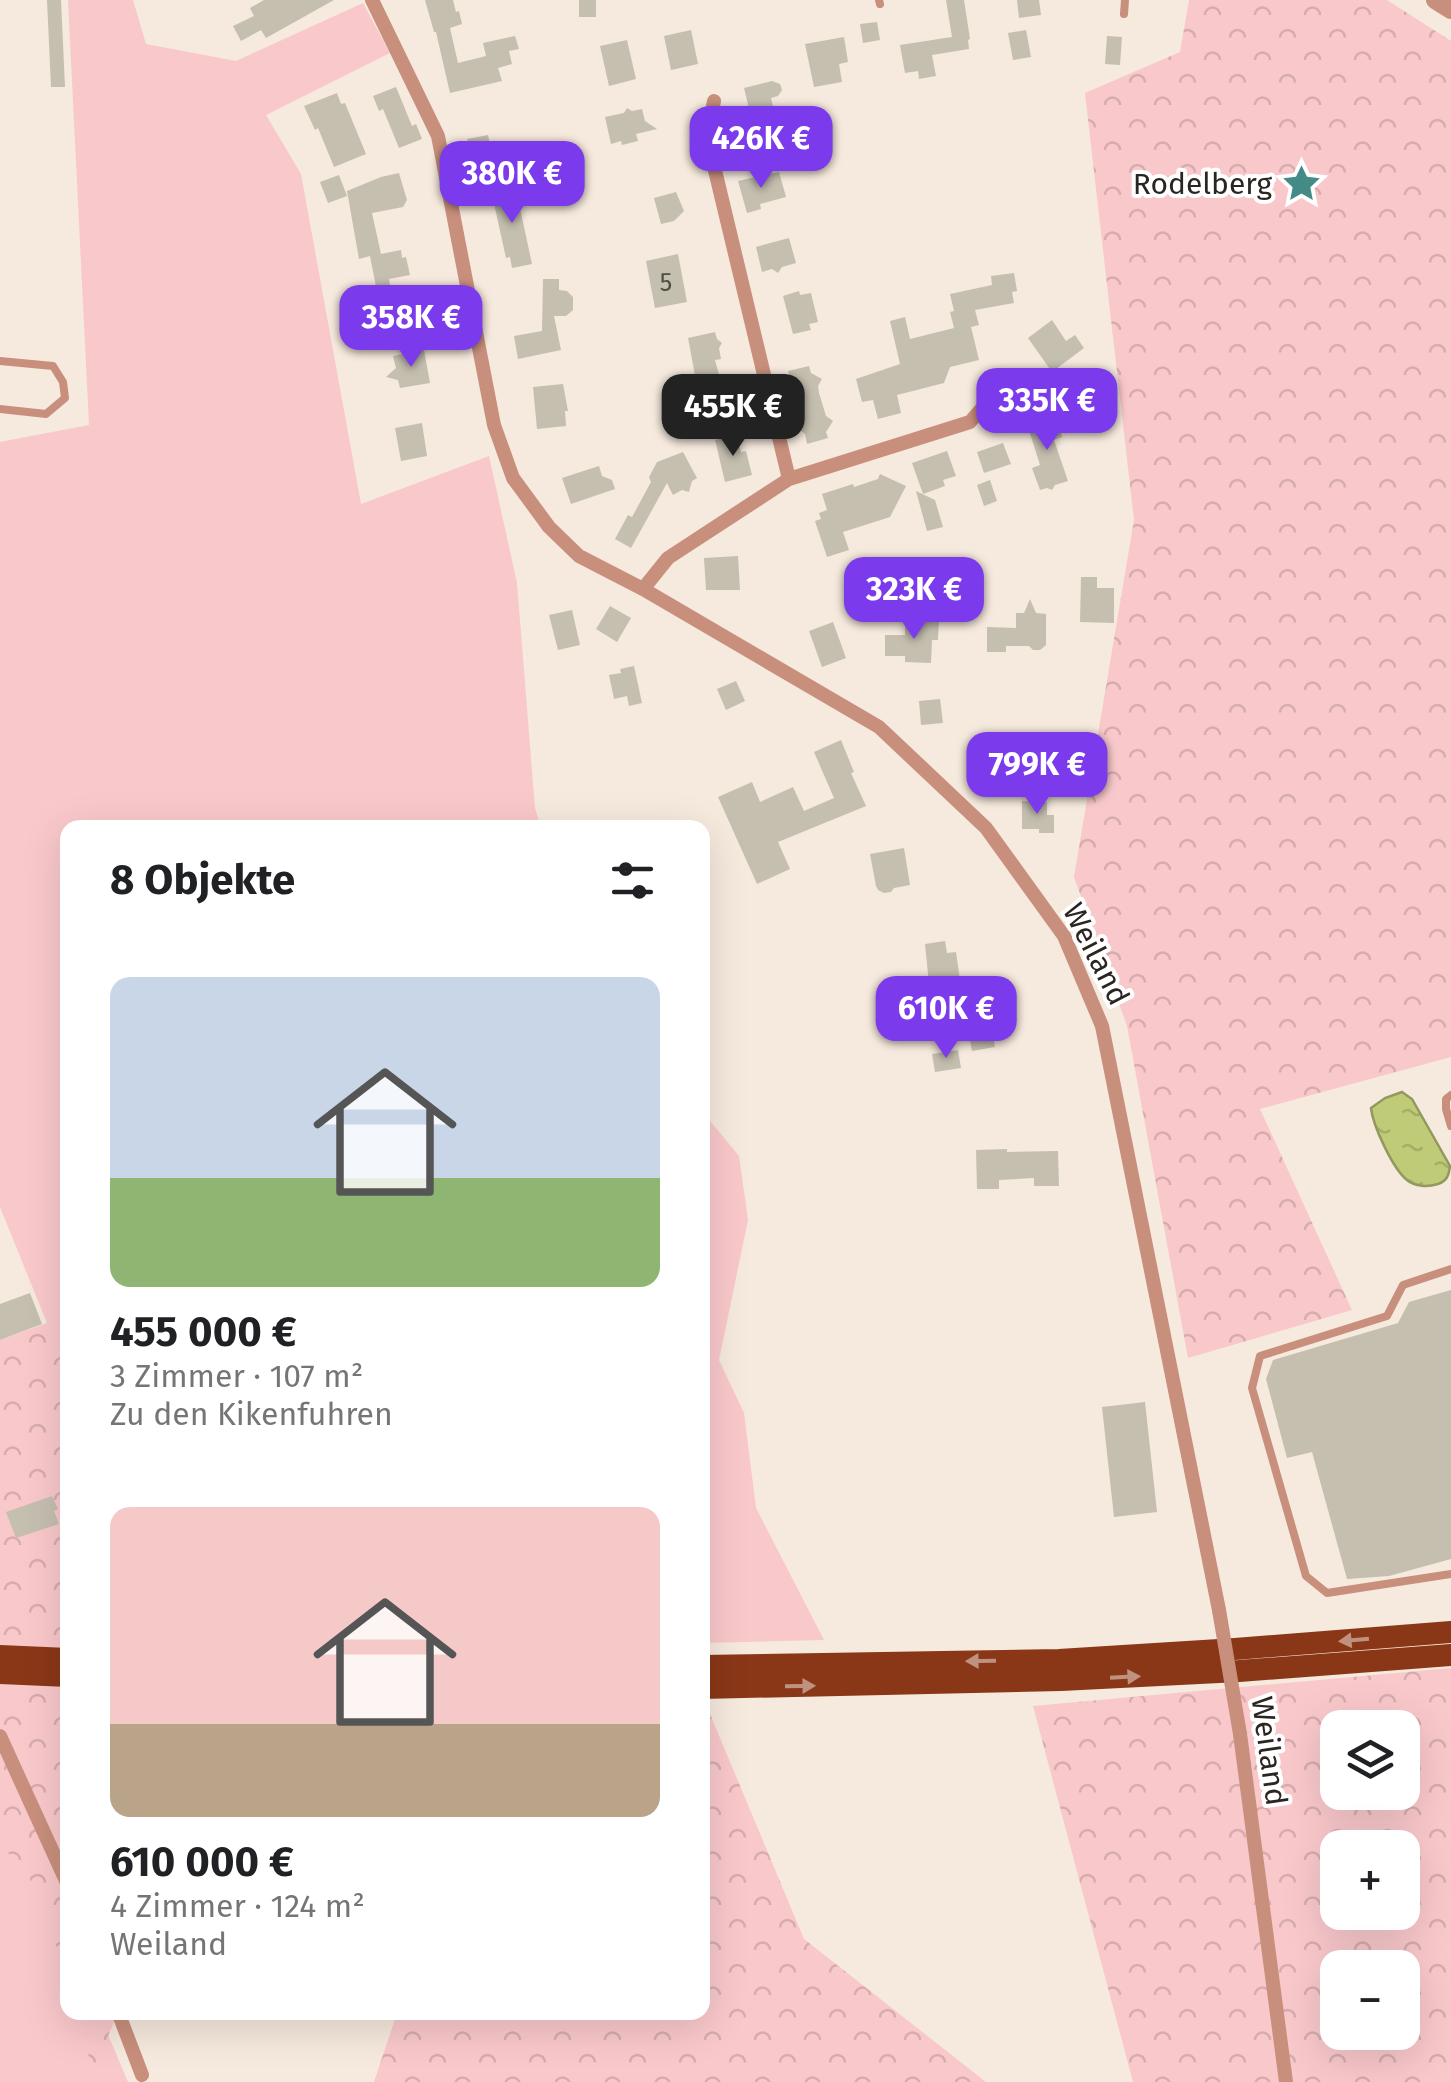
<!DOCTYPE html>
<html lang="de">
<head>
<meta charset="utf-8">
<style>
  :root { --surface:#fff; --page:#f2f2f2; --text:#202124; --muted:#757577; --accent:#7c3aed }
  body { margin:0; font-family:"Fira Sans",sans-serif; background:var(--page); color:var(--text); height:100vh; display:flex; flex-direction:column; font-size:38px; white-space:nowrap }
  * { box-sizing:border-box; margin:0 }
  p { font-size:32px; color:var(--muted) }
  .icon { flex:none; width:55px; height:55px; fill:none; stroke:currentColor; stroke-width:2; stroke-linecap:round; stroke-linejoin:round }
  .map { position:relative; flex:1; overflow:hidden }
  .details { position:absolute; left:60px; top:820px; width:650px; height:1200px; display:flex; flex-direction:column; background:var(--surface); border-radius:20px; box-shadow:0 10px 40px #0002 }
  .details>* { flex:none }
  .buttons { position:absolute; left:1320px; top:1710px; display:grid; gap:20px }
  .buttons a { display:grid; place-items:center; width:100px; height:100px; border-radius:20px; background:var(--surface); box-shadow:0 10px 40px #0002; font-size:50px }
  .price { position:absolute; translate:-50% -85px; padding:0 22px; border-radius:20px; background:var(--accent); color:#fff; font-size:32px; line-height:65px; filter:drop-shadow(0 2px 5px #0008) }
  .price::after { content:''; position:absolute; left:50%; top:60px; width:30px; height:22px; margin-left:-15px; background:inherit; clip-path:polygon(0 0,100% 0,50% 100%) }
  .price.selected { background:#222; color:#fff }
  ul { padding:0; list-style:none }
  li { display:grid; align-content:center; gap:20px; height:530px; padding:0 50px }
  li span { display:grid; place-items:center; height:310px; border-radius:20px; color:#555 }
  li>.icon { margin-inline-start:auto }
  span .icon { width:180px; height:180px; fill:#fffc; stroke-width:1 }
  li b { font-size:42px }
  h2 { display:flex; justify-content:space-between; align-items:center; height:120px; padding:0 50px; font-size:42px }
  .map>svg:first-child { display:block }
  .green { fill:#f9c8cb }
  .forest { fill:url(#forest-crowns); fill-rule:evenodd }
  .water { fill:url(#water-ripples); stroke:#93995e; stroke-width:2.5 }
  .building { fill:#c5bfb0 }
  .lines { fill:none; stroke-linecap:round; stroke-linejoin:round }
  .service { stroke:#c88f7c; stroke-width:8 }
  .minor { stroke:#c88f7c; stroke-width:14 }
  .tertiary { stroke:#c88f7c; stroke-width:18 }
  .trunk { stroke:#8a3717; stroke-width:22 }
  .minor-bridge { stroke:#c88f7c; stroke-width:14 }
  .oneway { fill:#bf917f }
  .labels { text-anchor:middle; stroke-width:8; stroke-linejoin:round; paint-order:stroke }
  .number-label { font-size:25px; fill:#514c45 }
  .poi-label { font-size:30px; fill:#2a2521; stroke:#fff; text-anchor:end }
  .street-label { font-size:30px; fill:#2a2521; stroke:#fff }
</style>
</head>
<body>
<div class="map">
<svg width="1451" height="2082" viewBox="0 0 1451 2082">
  <defs>
    <pattern id="forest-crowns" width="20" height="18" patternUnits="userSpaceOnUse" patternTransform="scale(2.5)"><rect width="20" height="18" fill="#f9c8cb"/><path d="M2 6a3 3 0 1 1 6 0M12 15a3 3 0 1 1 6 0" fill="none" stroke="#d6acae"/></pattern>
    <pattern id="water-ripples" width="26" height="14" patternUnits="userSpaceOnUse" patternTransform="scale(2.5)"><rect width="26" height="14" fill="#c0cb78"/><path d="M2 4q2-2 4 0t4 0M15 11q2-2 4 0t4 0" fill="none" stroke="#a5ae68"/></pattern>
  </defs>
  <rect width="100%" height="100%" fill="#f6e9dd"/>
  <!-- green -->
  <path class="green" d="M 68,0 L 133,0 L 146,44 L 236,61 L 363,3 L 390,53 L 266,115 L 301,174 L 361,504 L 489,456 L 517,583 L 535,808 L 541,827 L 68,828 L 67,1354 L 47,1323 L 0,1207 L 0,442 L 89,425 Z
    M 702,1111 L 739,1156 L 748,1220 L 719,1360 L 744,1413 L 756,1508 L 824,1640 L 703,1643 Z
    M 0,1773 L 67,1936 L 68,2012 L 99,2013 L 128,2082 L 0,2082 Z"/>
  <!-- forest -->
  <path class="forest" d="M 1189,0 L 1387,0 L 1451,41 L 1451,1057 L 1260,1109 L 1352,1310 L 1188,1358 L 1127,1026 L 1074,877 L 1134,520 L 1085,93 L 1180,52 Z
    M 47,1323 L 68,1354 L 67,1983 L 41,1893 L 0,1843 L 0,1340 Z
    M 1451,1668 L 1451,2082 L 1133,2082 L 1033,1706 ZM 1338,1728 L 1402,1728 L 1402,1792 L 1338,1792 ZM 1338,1848 L 1402,1848 L 1402,1912 L 1338,1912 ZM 1338,1968 L 1402,1968 L 1402,2032 L 1338,2032 Z
    M 703,1713 L 710,1714 L 804,1939 L 986,2082 L 374,2082 L 397,2013 L 702,2012 Z
    M 76,2013 L 118,2013 L 93,2071 Z"/>
  <!-- water -->
  <path class="water" d="M 1402,1092 L 1412,1099 L 1450,1166 C 1449,1175 1447,1181 1438,1184 C 1428,1187 1415,1187 1407,1180 C 1393,1169 1373,1126 1371,1108 L 1385,1098 Z"/>
  <!-- building -->
  <path class="building" d="M 47,0 L 61,0 L 65,87 L 51,87 Z
    M 264,0 L 334,0 L 266,38 L 261,30 L 241,41 L 233,26 L 254,16 L 250,8 Z
    M 425,0 L 453,0 L 456,12 L 459,11 L 462,24 L 450,28 L 458,63 L 486,56 L 483,43 L 515,36 L 519,49 L 509,51 L 512,64 L 498,68 L 502,81 L 450,93 L 436,32 L 434,32 Z
    M 579,0 L 596,0 L 596,17 L 579,17 Z
    M 946,0 L 964,0 L 970,39 L 968,40 L 969,49 L 932,55 L 936,76 L 919,79 L 918,71 L 905,73 L 900,45 L 952,37 Z
    M 1017,0 L 1039,0 L 1041,15 L 1019,18 Z
    M 877,22 L 880,40 L 863,43 L 860,24 Z
    M 691,30 L 698,64 L 671,70 L 664,36 Z
    M 1026,30 L 1031,57 L 1013,60 L 1008,33 Z
    M 1107,36 L 1122,37 L 1120,65 L 1105,64 Z
    M 844,37 L 848,62 L 839,64 L 842,82 L 814,87 L 805,44 Z
    M 627,40 L 636,79 L 609,86 L 600,46 Z
    M 772,81 L 780,84 L 782,90 L 778,96 L 771,98 L 774,111 L 751,117 L 744,88 Z
    M 396,87 L 412,126 L 416,124 L 422,139 L 399,148 L 383,109 L 379,111 L 373,96 Z
    M 337,93 L 341,104 L 345,103 L 366,154 L 334,167 L 318,128 L 315,130 L 304,106 Z
    M 627,108 L 632,111 L 642,109 L 645,121 L 657,129 L 636,134 L 638,141 L 622,145 L 621,141 L 611,144 L 605,117 L 624,113 Z
    M 488,135 L 494,162 L 473,166 L 467,139 Z
    M 779,172 L 786,197 L 760,204 L 761,209 L 747,213 L 738,181 Z
    M 399,173 L 407,200 L 403,207 L 372,213 L 381,254 L 401,250 L 402,258 L 406,257 L 410,275 L 389,279 L 398,336 L 370,342 L 361,301 L 378,297 L 370,256 L 359,259 L 347,191 L 381,177 Z
    M 339,175 L 347,196 L 328,203 L 320,182 Z
    M 515,185 L 532,264 L 512,268 L 510,257 L 506,258 L 491,190 Z
    M 676,192 L 684,211 L 674,221 L 661,224 L 654,198 Z
    M 789,238 L 796,263 L 782,267 L 778,273 L 772,269 L 762,272 L 756,247 Z
    M 678,254 L 687,302 L 655,308 L 646,261 Z
    M 1014,273 L 1017,291 L 1012,292 L 1014,303 L 975,310 L 979,325 L 971,327 L 979,360 L 950,367 L 944,383 L 897,395 L 901,413 L 878,419 L 873,400 L 862,402 L 856,379 L 900,364 L 890,321 L 905,317 L 910,339 L 954,328 L 950,312 L 954,311 L 950,294 L 992,285 L 991,276 Z
    M 543,279 L 559,279 L 559,290 L 567,291 L 573,297 L 573,310 L 566,316 L 554,316 L 561,350 L 518,359 L 514,336 L 542,331 Z
    M 799,291 L 800,295 L 811,293 L 818,322 L 809,324 L 811,330 L 793,334 L 783,296 Z
    M 1052,320 L 1066,341 L 1075,335 L 1084,348 L 1052,372 L 1028,338 Z
    M 715,332 L 717,339 L 722,343 L 719,348 L 721,359 L 715,360 L 728,407 L 700,414 L 693,387 L 697,386 L 688,338 Z
    M 424,350 L 430,383 L 400,388 L 398,380 L 386,377 L 396,368 L 393,356 Z
    M 809,366 L 811,373 L 822,379 L 818,386 L 819,393 L 826,416 L 833,421 L 826,432 L 828,438 L 807,444 L 805,434 L 801,431 L 803,428 L 792,388 L 789,385 L 791,381 L 788,371 Z
    M 563,384 L 568,411 L 565,411 L 566,426 L 537,429 L 533,387 Z
    M 1055,414 L 1062,437 L 1054,440 L 1068,481 L 1055,485 L 1052,490 L 1047,488 L 1040,490 L 1032,468 L 1040,465 L 1027,424 Z
    M 422,423 L 427,456 L 401,461 L 395,428 Z
    M 736,435 L 741,452 L 746,451 L 752,475 L 725,482 L 715,440 Z
    M 1003,443 L 1011,464 L 984,473 L 977,452 Z
    M 947,451 L 956,476 L 943,480 L 945,486 L 923,494 L 912,463 Z
    M 683,452 L 697,478 L 692,481 L 689,492 L 682,490 L 673,495 L 667,483 L 631,548 L 615,539 L 628,515 L 632,517 L 651,482 L 649,477 L 657,462 Z
    M 599,466 L 602,476 L 612,480 L 615,489 L 571,504 L 562,478 Z
    M 880,474 L 906,486 L 890,517 L 843,532 L 849,550 L 827,557 L 815,521 L 821,519 L 819,513 L 827,510 L 822,494 L 853,484 L 854,487 L 878,479 Z
    M 990,480 L 997,501 L 984,506 L 977,485 Z
    M 916,491 L 935,500 L 943,527 L 927,531 Z
    M 738,556 L 740,590 L 706,590 L 704,558 Z
    M 1081,577 L 1097,577 L 1097,588 L 1114,588 L 1114,623 L 1080,622 Z
    M 1030,599 L 1036,613 L 1046,614 L 1046,645 L 1040,650 L 1033,650 L 1029,646 L 1006,646 L 1006,652 L 987,652 L 987,627 L 1016,628 L 1016,613 L 1024,613 Z
    M 610,606 L 631,618 L 617,642 L 596,629 Z
    M 572,610 L 580,645 L 558,650 L 549,615 Z
    M 922,618 L 939,618 L 938,640 L 932,640 L 931,663 L 905,662 L 905,656 L 885,656 L 885,635 L 905,635 L 905,624 L 922,625 Z
    M 833,622 L 846,658 L 822,667 L 809,631 Z
    M 634,666 L 642,703 L 629,706 L 627,696 L 614,699 L 609,675 L 621,673 L 620,669 Z
    M 736,681 L 745,701 L 726,710 L 717,689 Z
    M 940,699 L 943,723 L 921,725 L 919,701 Z
    M 841,740 L 854,772 L 851,773 L 866,806 L 778,842 L 790,869 L 757,884 L 718,797 L 752,782 L 760,802 L 793,787 L 804,811 L 834,798 L 814,752 Z
    M 1022,801 L 1047,802 L 1047,815 L 1054,815 L 1054,833 L 1039,833 L 1039,829 L 1022,829 Z
    M 904,848 L 910,885 L 894,888 L 891,892 L 884,893 L 878,890 L 876,886 L 870,854 Z
    M 945,941 L 947,953 L 956,952 L 960,980 L 929,984 L 925,944 Z
    M 1001,1008 L 1004,1025 L 992,1027 L 995,1047 L 972,1051 L 965,1014 Z
    M 958,1050 L 961,1068 L 935,1072 L 932,1054 Z
    M 1007,1149 L 1007,1152 L 1058,1151 L 1059,1186 L 1034,1186 L 1034,1178 L 999,1180 L 999,1189 L 977,1189 L 976,1150 Z
    M 1451,1290 L 1451,1559 L 1389,1576 L 1347,1579 L 1312,1452 L 1287,1458 L 1266,1379 L 1273,1360 L 1398,1323 L 1409,1302 Z
    M 30,1293 L 42,1324 L 0,1340 L 0,1304 Z
    M 1145,1402 L 1157,1512 L 1114,1517 L 1102,1407 Z
    M 52,1496 L 58,1509 L 54,1511 L 59,1524 L 16,1538 L 6,1512 Z"/>
  <g class="lines">
    <!-- service -->
    <path class="service" d="M 879,0 L 880,4
      M 1124,14 L 1125,0
      M 0,361 L 53,366 L 63,382 L 65,398 L 46,414 L 0,409
      M 1451,1095 L 1446,1099 L 1446,1109 L 1451,1126
      M 1451,1269 L 1403,1285 L 1387,1316 L 1260,1356 L 1252,1388 L 1306,1576 L 1327,1593 L 1451,1574"/>
    <!-- minor -->
    <path class="minor" d="M 372,0 L 438,136 L 494,425 L 513,478 L 549,527 L 579,556 L 643,589 L 879,727 L 986,828 L 1064,936 L 1102,1026 L 1219,1610
      M 714,101 L 707,137 L 789,479
      M 643,589 L 668,558 L 789,479 L 970,422 L 997,391
      M 1240,1734 L 1286,2082
      M 0,1736 L 68,1885
      M 118,2012 L 142,2075"/>
    <!-- tertiary -->
    <path class="tertiary" d="M 1435,0 L 1451,10"/>
    <!-- trunk -->
    <path class="trunk" d="M 0,1656 L 68,1659
      M 702,1666 L 1059,1660 L 1235,1649 L 1451,1632
      M 0,1673 L 68,1676
      M 702,1688 L 1061,1680 L 1239,1671 L 1451,1655"/>
    <!-- minor-bridge -->
    <path class="minor-bridge" d="M 1219,1610 L 1240,1734"/>
  </g>
  <!-- one-way arrows -->
  <defs><path id="oneway-solid" d="M-6-.8H1V-3.2L6.5 0L1 3.2V.8H-6Z" transform="scale(2.5)"/></defs>
  <g class="oneway">
    <use href="#oneway-solid" transform="translate(1354 1640) rotate(175)"/>
    <use href="#oneway-solid" transform="translate(981 1661) rotate(179)"/>
    <use href="#oneway-solid" transform="translate(1125 1677) rotate(-3)"/>
    <use href="#oneway-solid" transform="translate(800 1686) rotate(-1)"/>
  </g>
  <!-- icons -->
  <defs>
    <symbol id="sight-bare" viewBox="-9 -9 18 18"><path d="M0-6L1.8-2.2L6-1.7L2.9 1.2L3.7 5.4L0 3.3L-3.7 5.4L-2.9 1.2L-6-1.7L-1.8-2.2Z" fill="#448b87" stroke="#fff" stroke-width="2.5" paint-order="stroke"/></symbol>
  </defs>
  <g fill-rule="evenodd">
    <use href="#sight-bare" x="1274" y="156" width="55" height="55"/>
  </g>
  <g class="labels">
    <!-- number labels -->
    <g class="number-label">
      <text x="666" y="291">5</text>
    </g>
    <!-- poi labels -->
    <g class="poi-label">
      <text x="1272" y="194">Rodelberg</text>
    </g>
    <!-- street labels -->
    <g class="street-label">
      <text transform="translate(1096 954) rotate(63)" y="10">Weiland</text>
      <text transform="translate(1269 1751) rotate(82)" y="10">Weiland</text>
    </g>
  </g>
</svg>
<div class="buttons">
<a><svg class="icon" aria-label="layers" viewBox="0 0 24 24"><path d="M12 4l9 5-9 5-9-5zM3 14l9 5 9-5"/></svg></a>
<a>+</a>
<a>−</a>
</div>
<b class="price" style="left:761px;top:191px">426K €</b>
<b class="price" style="left:512px;top:226px">380K €</b>
<b class="price" style="left:411px;top:370px">358K €</b>
<b class="price" style="left:1047px;top:453px">335K €</b>
<b class="price selected" style="left:733px;top:459px">455K €</b>
<b class="price" style="left:914px;top:642px">323K €</b>
<b class="price" style="left:1037px;top:817px">799K €</b>
<b class="price" style="left:946px;top:1061px">610K €</b>
<section class="details">
<h2>8 Objekte<svg class="icon" aria-label="filters" viewBox="0 0 24 24"><path d="M4 7h16M4 17h16"/><circle cx="9" cy="7" r="2"/><circle cx="15" cy="17" r="2"/></svg></h2>
<ul>
<li><span style="background:linear-gradient(#c9d6e8 65%,#8fb573 0)"><svg class="icon" aria-label="home" viewBox="0 0 24 24"><path d="M3 11l9-7 9 7M6 9v11h12V9"/></svg></span><div><b>455 000 €</b><p>3 Zimmer · 107 m²</p><p>Zu den Kikenfuhren</p></div></li>
<li><span style="background:linear-gradient(#f6c9c9 70%,#b9a48a 0)"><svg class="icon" aria-label="home" viewBox="0 0 24 24"><path d="M3 11l9-7 9 7M6 9v11h12V9"/></svg></span><div><b>610 000 €</b><p>4 Zimmer · 124 m²</p><p>Weiland</p></div></li>
</ul>
</section>
</div>
</body>
</html>
